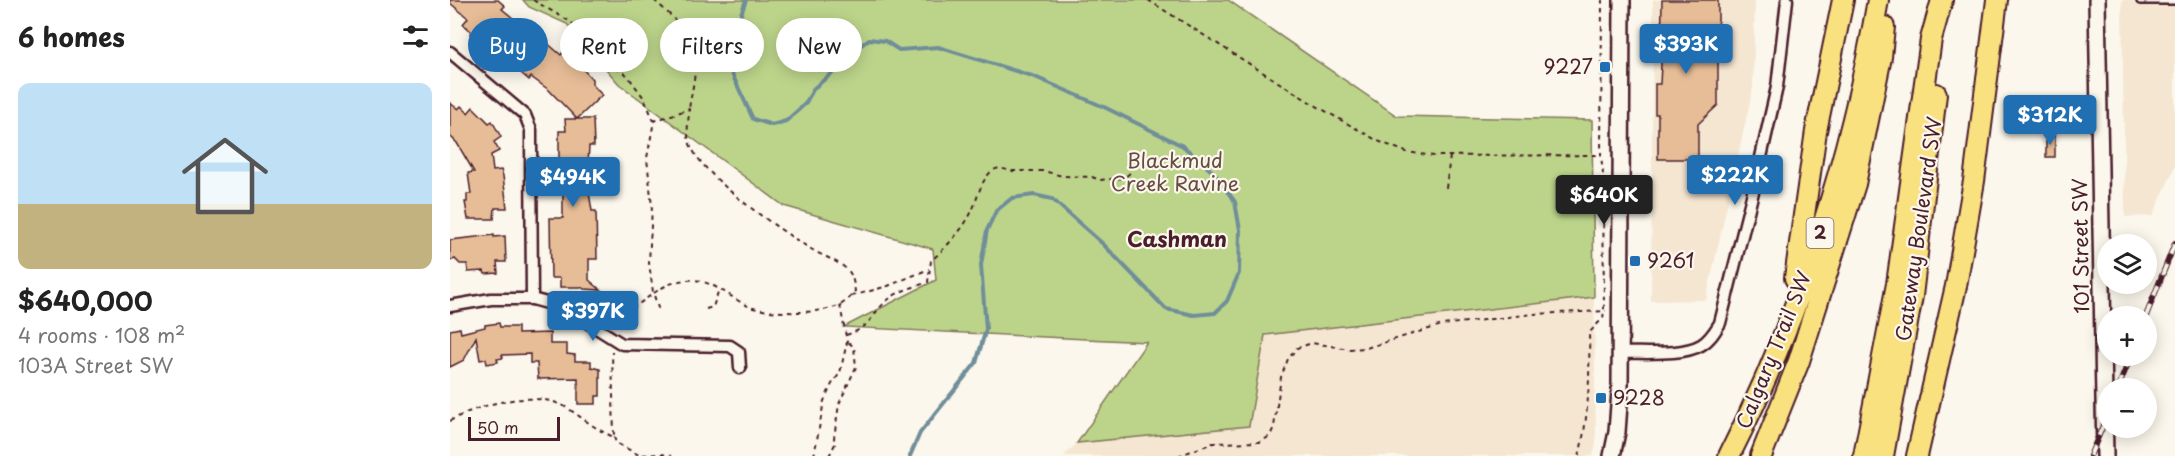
<!DOCTYPE html>
<html lang="en">
<head>
<meta charset="utf-8">
<style>
  :root { --surface:#fff; --page:#f6f6f6; --text:#222; --muted:#767676; --line:#e0e0e0; --accent:#1f6fb2 }
  body { margin:0; font-family:"Playpen Sans",sans-serif; background:var(--page); color:var(--text); height:100vh; display:flex; flex-direction:column; font-size:22px; white-space:nowrap }
  * { box-sizing:border-box; margin:0 }
  p { font-size:20px; color:var(--muted) }
  .icon { flex:none; width:33px; height:33px; fill:none; stroke:currentColor; stroke-width:2; stroke-linecap:round; stroke-linejoin:round }
  .map { position:relative; flex:1; overflow:hidden }
  .sheet { display:flex; flex-direction:column; background:var(--surface); width:450px }
  .sheet>* { flex:none }
  .hud { position:absolute; left:18px; top:18px; width:570px; height:54px; display:flex; gap:12px }
  .fabs { position:absolute; left:1647px; top:234px; display:grid; gap:12px }
  .fabs a { display:grid; place-items:center; width:60px; height:60px; border-radius:50%; background:var(--surface); box-shadow:0 3px 15px #0003; font-size:30px }
  .scale { position:absolute; left:18px; bottom:15px; width:92px; box-sizing:border-box; padding-left:6px; border:3px solid #4a1f2b; border-top:0; font-size:16px; line-height:21px; white-space:nowrap; color:#4a1f2b; -webkit-text-stroke:4px #fbf7ec; paint-order:stroke }
  .price { position:absolute; translate:-50% -51px; padding:0 14px; border-radius:6px; background:var(--accent); color:#fff; font-size:20px; line-height:39px; filter:drop-shadow(0 2px 3px #0008) }
  .price::after { content:''; position:absolute; left:50%; top:36px; width:18px; height:14px; margin-left:-9px; background:inherit; clip-path:polygon(0 0,100% 0,50% 100%) }
  .price.selected { background:#222; color:#fff }
  ul { padding:0; list-style:none }
  li { display:grid; align-content:center; gap:12px; height:318px; padding:0 18px }
  li+li { border-top:2px solid var(--line) }
  li span { display:grid; place-items:center; height:186px; border-radius:12px; color:#555 }
  li>.icon { margin-inline-start:auto }
  span .icon { width:108px; height:108px; fill:#fffc; stroke-width:1 }
  li b { font-size:26px }
  h2 { display:flex; justify-content:space-between; align-items:center; height:72px; padding:0 18px; font-size:26px }
  .pill { padding:0 21px; border-radius:27px; background:var(--surface); box-shadow:0 3px 15px #0003; font-size:21px; line-height:54px }
  .pill.selected { background:var(--accent); color:#fff }
  main { display:flex; flex:1; min-height:0 }
  .map>svg:first-child { display:block }
  .built { fill:#f5e6d2 }
  .green { fill:#bcd48a; stroke:#837a5a; stroke-width:1.5 }
  .lines { fill:none; stroke-linecap:round; stroke-linejoin:round }
  .stream { stroke:#6f8e99; stroke-width:4 }
  .building { fill:#e7bd97; stroke:#4a1f2b; stroke-width:1.5 }
  .lane-casing { stroke:#4a1f2b; stroke-width:10 }
  .street-casing { stroke:#4a1f2b; stroke-width:15 }
  .secondary-casing { stroke:#4a1f2b; stroke-width:20 }
  .highway-casing { stroke:#4a1f2b; stroke-width:24 }
  .path { stroke:#4a1f2b; stroke-width:2; stroke-dasharray:4.5 4.5; stroke-linecap:butt }
  .lane { stroke:#fbf7ec; stroke-width:5 }
  .street { stroke:#fbf7ec; stroke-width:10 }
  .secondary { stroke:#fbf7ec; stroke-width:15 }
  .highway { stroke:#fae180; stroke-width:20 }
  .rail-casing { stroke:#4a1f2b; stroke-width:6 }
  .rail { stroke:#fbf7ec; stroke-width:4; stroke-dasharray:11; stroke-linecap:butt }
  .poi-dot { fill:#1f6fb2; stroke:#fbf7ec; stroke-width:2 }
  .labels { text-anchor:middle; stroke-width:4.5; stroke-linejoin:round; paint-order:stroke }
  .shield { fill:#fbf7ec; stroke:#7f6065; stroke-width:1.5 }
  .shield-label { font-size:18px; font-weight:bold; fill:#4a1f2b }
  .poi-label { font-size:20px; fill:#4a1f2b; stroke:#fbf7ec; text-anchor:start }
  .park-label { font-size:20px; fill:#664c43; stroke:#fbf7ec }
  .street-label { font-size:20px; fill:#4a1f2b; stroke:#fbf7ec }
  .neighbourhood-label { font-size:21px; font-weight:bold; fill:#4a1f2b; stroke:#fbf7ec }
</style>
</head>
<body>
<main>
<section class="sheet">
<h2>6 homes<svg class="icon" aria-label="filters" viewBox="0 0 24 24"><path d="M4 7h16M4 17h16"/><circle cx="9" cy="7" r="2"/><circle cx="15" cy="17" r="2"/></svg></h2>
<ul>
<li><span style="background:linear-gradient(#bfe0f5 65%,#c2b280 0)"><svg class="icon" aria-label="home" viewBox="0 0 24 24"><path d="M3 11l9-7 9 7M6 9v11h12V9"/></svg></span><div><b>$640,000</b><p>4 rooms · 108 m²</p><p>103A Street SW</p></div></li>
</ul>
</section>
<div class="map">
<svg width="1725" height="456" viewBox="0 0 1725 456">
  <rect width="100%" height="100%" fill="#fbf7ec"/>
  <filter id="ink" filterUnits="userSpaceOnUse"><feTurbulence type="fractalNoise" baseFrequency=".0167" numOctaves="2"/><feDisplacementMap in="SourceGraphic" scale="12" xChannelSelector="R" yChannelSelector="G"/><feConvolveMatrix kernelMatrix="1 2 1 2 8 2 1 2 1" color-interpolation-filters="sRGB"/></filter>
  <g filter="url(#ink)">
    <!-- built -->
    <path class="built" d="M 1203,0 L 1305,0 L 1303,88 L 1256,300 L 1201,301 Z
      M 1672,0 L 1725,0 L 1725,166 L 1703,216 L 1675,217 Z
      M 1144,297 L 1146,444 L 1143,456 L 614,456 L 627,443 L 799,426 L 815,335 Z"/>
    <!-- green -->
    <path class="green" d="M 73,0 L 778,0 L 947,116 L 1142,120 L 1144,297 L 815,335 L 799,426 L 627,443 L 697,342 L 394,327 L 486,280 L 483,249 L 334,206 L 169,84 L 117,24 L 79,7 Z"/>
    <g class="lines">
      <!-- stream -->
      <path class="stream" d="M 296,0 L 282,39 L 282,74 L 303,119 L 322,125 L 336,121 L 355,104 L 364,88 L 386,70 L 405,50 L 419,39 L 435,41 L 449,50 L 488,47 L 585,77 L 654,107 L 733,146 L 764,173 L 785,202 L 790,230 L 789,273 L 777,301 L 765,313 L 744,315 L 716,309 L 653,244 L 602,199 L 584,195 L 562,198 L 546,211 L 537,230 L 531,265 L 536,329 L 526,363 L 470,433 L 460,456"/>
    </g>
    <!-- building -->
    <path class="building" d="M 0,0 L 48,0 L 55,6 L 52,9 L 80,32 L 82,30 L 111,55 L 113,52 L 130,66 L 142,79 L 142,84 L 152,95 L 127,119 L 99,90 L 81,77 L 79,80 L 64,67 L 69,62 L 52,47 L 46,55 L 20,34 L 22,32 L 13,24 L 18,18 L 0,3 Z
      M 1212,0 L 1268,0 L 1268,105 L 1248,124 L 1248,159 L 1208,159 L 1208,114 L 1205,114 L 1205,84 L 1210,84 L 1211,65 Z
      M 0,103 L 8,109 L 11,106 L 18,113 L 23,107 L 39,123 L 42,121 L 51,137 L 44,142 L 49,151 L 41,155 L 43,171 L 51,170 L 53,176 L 57,208 L 45,208 L 44,219 L 18,219 L 15,202 L 17,202 L 17,194 L 21,194 L 18,173 L 24,172 L 7,143 L 0,136 Z
      M 115,119 L 143,119 L 144,146 L 139,146 L 137,180 L 142,211 L 146,211 L 147,259 L 139,259 L 139,280 L 151,290 L 134,289 L 131,287 L 110,287 L 110,278 L 101,278 L 100,218 L 113,218 L 113,193 L 100,193 L 99,161 L 109,161 L 109,131 L 116,131 Z
      M 1596,136 L 1605,136 L 1605,157 L 1596,157 Z
      M 44,235 L 44,237 L 55,236 L 56,262 L 47,262 L 48,273 L 35,274 L 34,271 L 18,272 L 17,264 L 10,264 L 5,259 L 0,261 L 0,240 Z
      M 49,323 L 50,327 L 68,327 L 68,334 L 100,333 L 100,344 L 117,344 L 117,354 L 125,355 L 125,361 L 141,361 L 141,367 L 150,369 L 150,396 L 146,396 L 146,404 L 128,404 L 128,378 L 88,379 L 87,363 L 80,363 L 80,354 L 52,355 L 53,358 L 47,359 L 48,362 L 37,364 L 36,359 L 30,360 L 26,337 L 14,360 L 0,367 L 0,330 L 10,328 L 11,333 L 35,327 L 35,325 Z"/>
    <g class="lines">
      <defs>
        <path id="lane" d="M 1690,1 L 1725,1"/>
        <path id="street" d="M 0,52 L 75,115 L 81,130 L 81,140 L 82,299
          M 0,306 L 41,299 L 82,299 L 104,305 L 124,314 L 172,344 L 280,346 L 289,352 L 290,368
          M 1170,353 C 1193,352 1232,356 1251,345 C 1260,340 1265,331 1270,323 L 1304,188 L 1327,87 L 1337,0"/>
        <path id="secondary" d="M 1647,0 L 1655,456
          M 1162,456 L 1167,432 L 1170,391 L 1172,0"/>
        <path id="highway" d="M 1345,278 L 1366,131 L 1393,0
          M 1279,456 C 1351,314 1401,157 1428,0
          M 1311,456 L 1349,361 L 1405,184 L 1431,57 L 1434,27
          M 1414,456 L 1447,284 L 1481,39 L 1492,0
          M 1433,456 L 1462,296 L 1486,94
          M 1467,456 L 1506,286 L 1524,181 L 1547,0"/>
      </defs>
      <!-- lane casing -->
      <use href="#lane" class="lane-casing"/>
      <!-- street casing -->
      <use href="#street" class="street-casing"/>
      <!-- secondary casing -->
      <use href="#secondary" class="secondary-casing"/>
      <!-- highway casing -->
      <use href="#highway" class="highway-casing"/>
      <!-- path -->
      <path class="path" d="M 83,0 L 119,21 L 131,31 L 162,66 L 177,75 L 194,98 L 204,121
        M 204,0 C 222,16 244,36 245,62 C 246,77 241,94 239,109
        M 698,0 L 863,104 L 928,141 L 956,152 L 984,156 L 1151,155
        M 996,188 L 1000,156
        M 402,296 L 438,286 L 479,269
        M 256,309 L 263,307 L 269,289
        M 161,323 L 163,317 C 170,314 177,311 184,307 C 202,296 213,282 237,280 C 261,278 280,298 300,307 C 319,314 369,314 388,306 C 395,303 401,297 405,291 C 404,285 403,278 400,273 C 392,262 372,256 361,249 C 330,230 249,176 239,141 C 236,131 239,119 239,109 L 204,121 L 197,158 L 202,207 L 199,263 L 203,292 L 209,311
        M 396,335 C 423,327 420,314 439,299 C 450,290 465,287 478,282 L 481,261 C 496,247 512,231 521,213 C 528,199 530,180 543,170 L 549,168 L 562,171 L 594,171 L 612,176 L 642,177 L 650,180 L 674,178 L 680,173 L 683,163
        M 0,421 C 29,404 86,388 117,408 C 133,418 146,430 164,437 L 162,352
        M 164,437 L 166,443 L 189,455 L 212,454 L 222,456
        M 364,456 L 374,401 L 382,384 L 390,373 L 397,342 L 390,305
        M 379,456 L 385,444 L 384,438 L 389,404 L 406,367 L 404,347 L 398,342
        M 728,456 L 763,443 L 810,442 L 820,436 L 824,427 L 831,377 L 838,359 L 847,348 L 862,343 L 900,349 L 916,348 L 992,325 L 1083,314 L 1156,311
        M 1129,456 C 1139,416 1140,374 1139,333 L 1153,318 L 1154,311 L 1153,174 L 1151,155 L 1152,0"/>
      <!-- lane -->
      <use href="#lane" class="lane"/>
      <!-- street -->
      <use href="#street" class="street"/>
      <!-- secondary -->
      <use href="#secondary" class="secondary"/>
      <!-- highway -->
      <use href="#highway" class="highway"/>
      <defs>
        <path id="rail" d="M 1696,316 L 1725,243
          M 1668,388 L 1681,356
          M 1640,456 L 1658,414"/>
      </defs>
      <!-- rail casing -->
      <use href="#rail" class="rail-casing"/>
      <!-- rail -->
      <use href="#rail" class="rail"/>
    </g>
  </g>
  <!-- markers -->
  <g class="poi-dot">
    <rect x="1149" y="61" width="12" height="12" rx="3"/>
    <rect x="1179" y="255" width="12" height="12" rx="3"/>
    <rect x="1145" y="392" width="12" height="12" rx="3"/>
  </g>
  <g class="labels">
    <!-- shield labels -->
    <rect class="shield" x="1356.5" y="218" width="27" height="30" rx="4.5"/>
    <g class="shield-label">
      <text x="1370" y="239">2</text>
    </g>
    <!-- poi labels -->
    <g class="poi-label">
      <text x="1143" y="74" text-anchor="end">9227</text>
      <text x="1197" y="268">9261</text>
      <text x="1163" y="405">9228</text>
    </g>
    <!-- park labels -->
    <g class="park-label">
      <text x="725" y="168">Blackmud<tspan x="725" dy="23">Creek Ravine</tspan></text>
    </g>
    <!-- street labels -->
    <g class="street-label">
      <text transform="translate(1469 229) rotate(-82)" y="7">Gateway Boulevard SW</text>
      <text transform="translate(1631 246) rotate(-91)" y="7">101 Street SW</text>
      <text transform="translate(1324 350) rotate(-68)" y="7">Calgary Trail SW</text>
    </g>
    <!-- neighbourhood labels -->
    <g class="neighbourhood-label">
      <text x="727" y="247">Cashman</text>
    </g>
  </g>
</svg>
<div class="fabs">
<a><svg class="icon" aria-label="layers" viewBox="0 0 24 24"><path d="M12 4l9 5-9 5-9-5zM3 14l9 5 9-5"/></svg></a>
<a>+</a>
<a>−</a>
</div>
<div class="scale">50 m</div>
<b class="price" style="left:1236px;top:75px">$393K</b>
<b class="price" style="left:1600px;top:146px">$312K</b>
<b class="price" style="left:1285px;top:206px">$222K</b>
<b class="price" style="left:123px;top:208px">$494K</b>
<b class="price selected" style="left:1154px;top:226px">$640K</b>
<b class="price" style="left:143px;top:342px">$397K</b>
<div class="hud">
<a class="pill selected">Buy</a>
<a class="pill">Rent</a>
<a class="pill">Filters</a>
<a class="pill">New</a>
</div>
</div>
</main>
</body>
</html>
